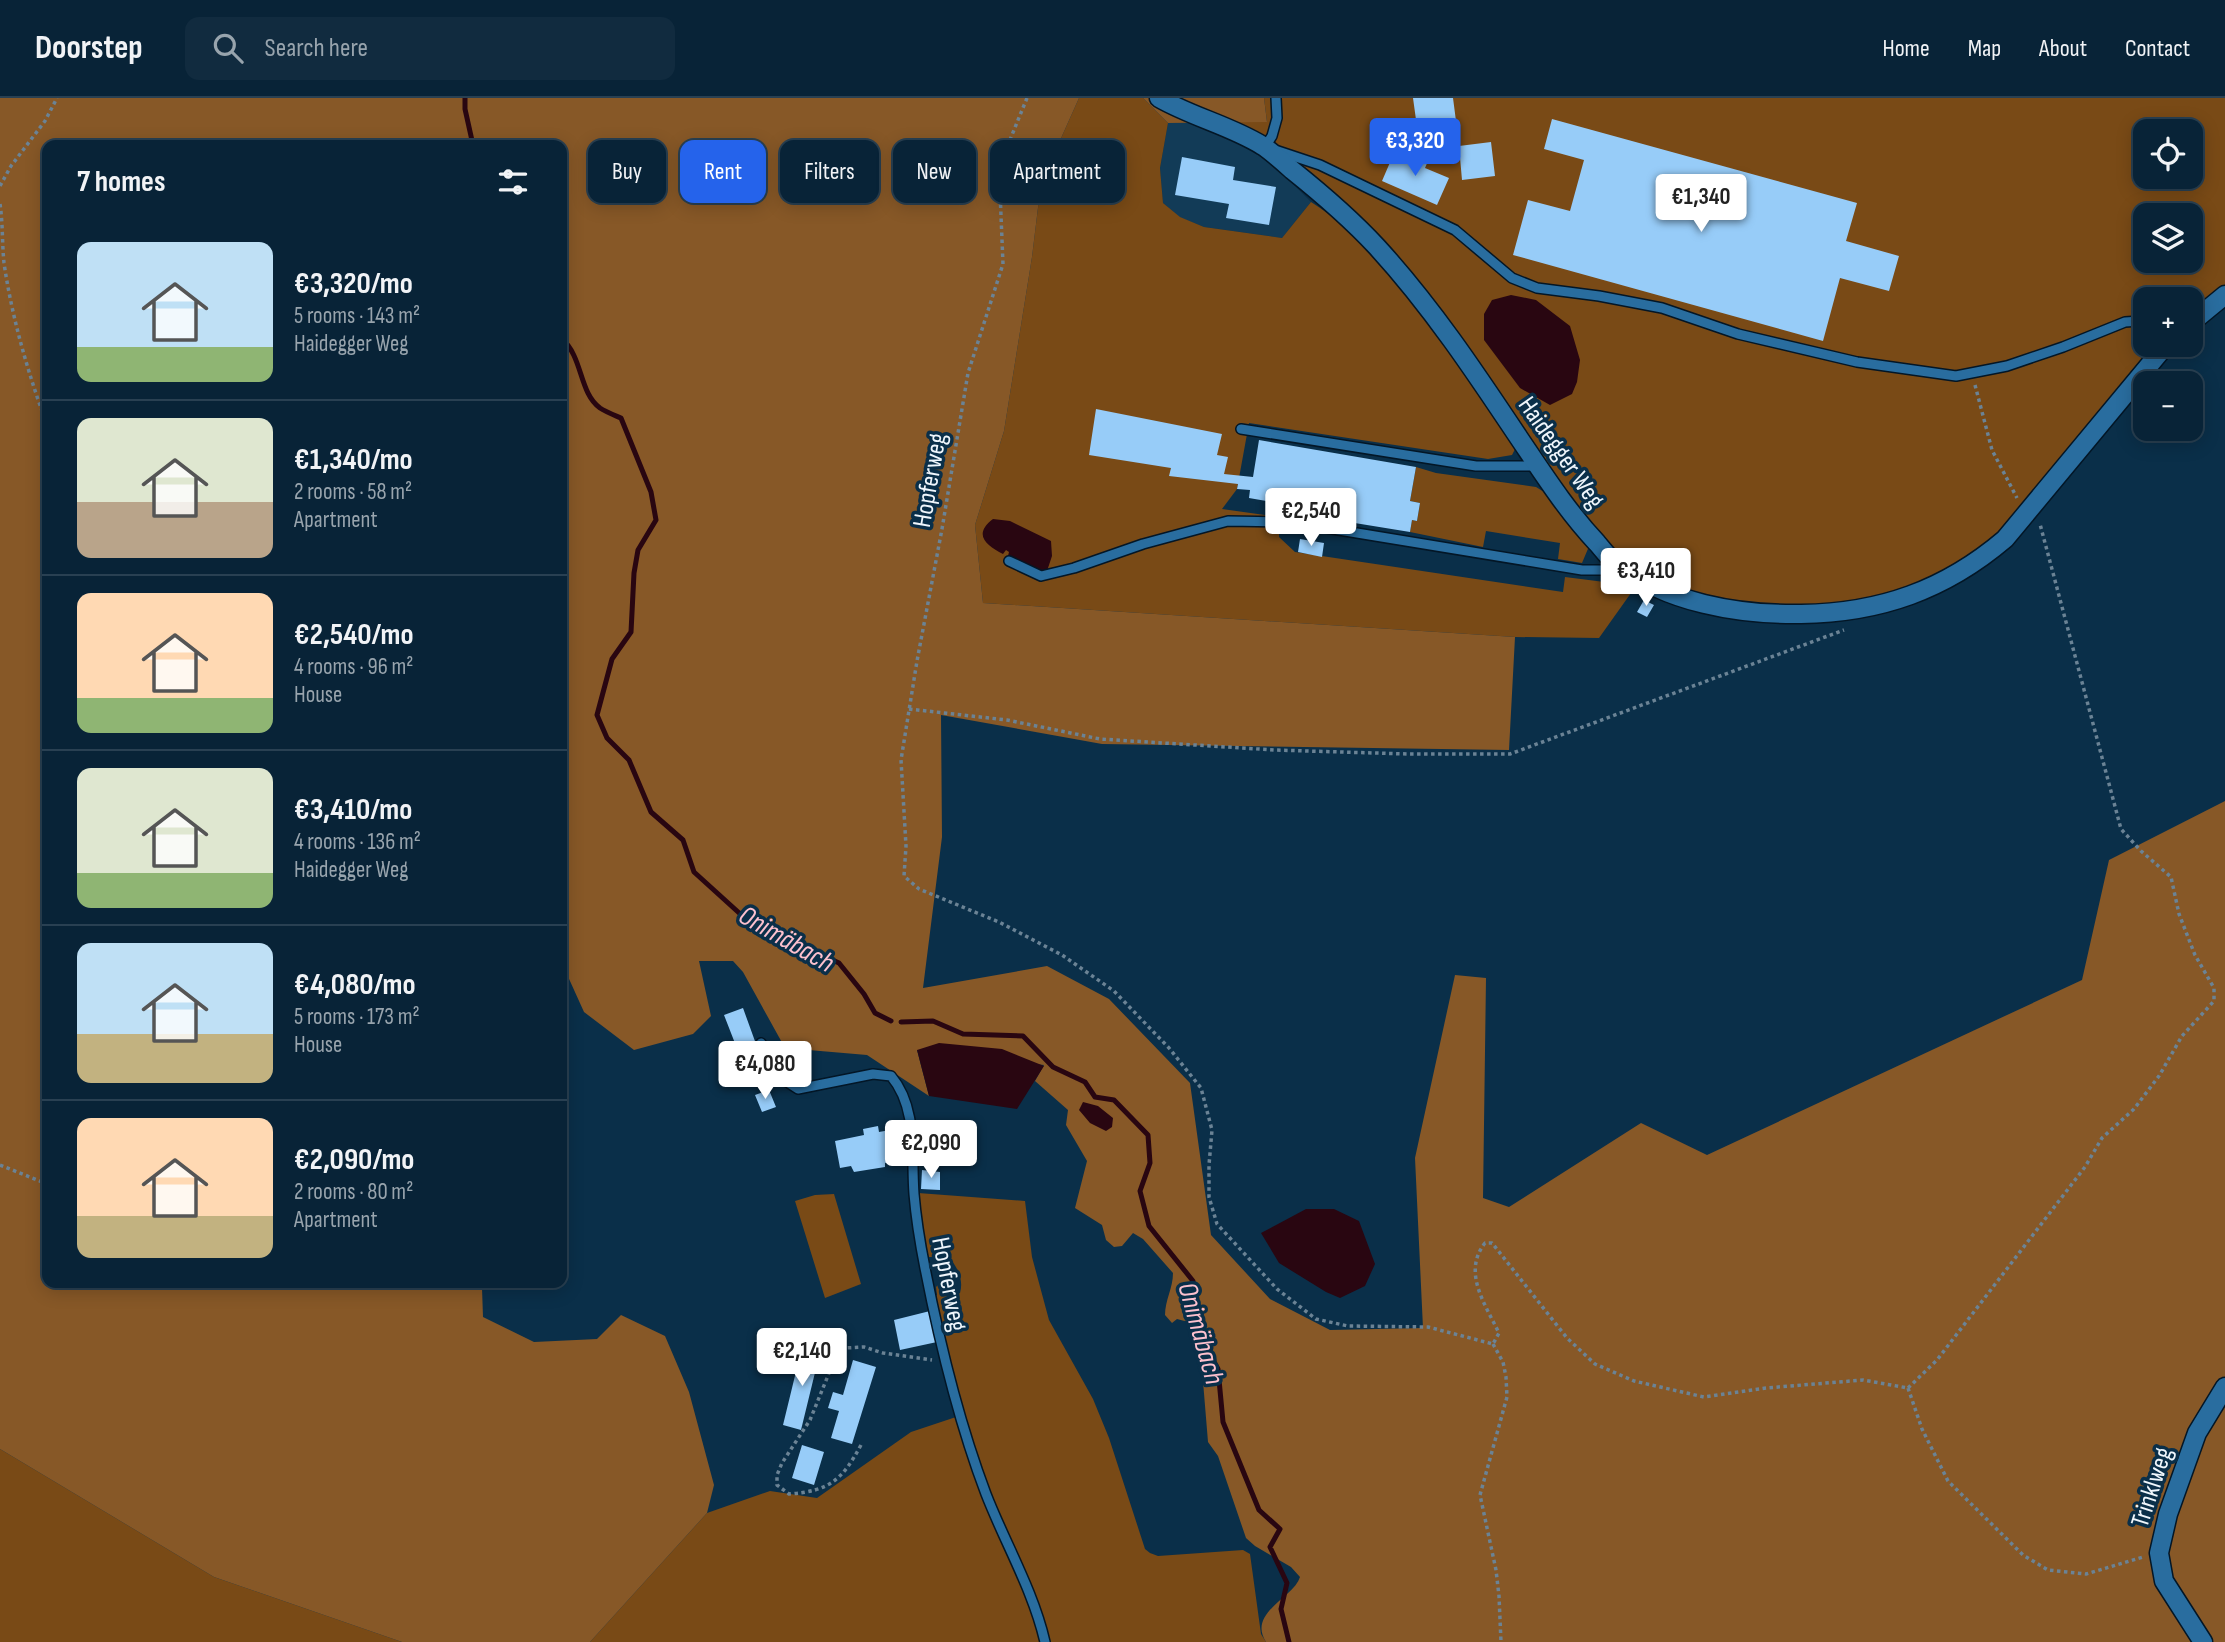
<!DOCTYPE html>
<html lang="en">
<head>
<meta charset="utf-8">
<style>
  :root { --surface:#082337; --page:#112b3f; --text:#f1f3f6; --muted:#98a4ad; --line:#294052; --accent:#2563eb }
  body { margin:0; font-family:"Sofia Sans Condensed",sans-serif; background:var(--page); color:var(--text); height:100vh; display:flex; flex-direction:column; font-size:26px; white-space:nowrap }
  * { box-sizing:border-box; margin:0 }
  p { font-size:23px; color:var(--muted) }
  .icon { flex:none; width:38px; height:38px; fill:none; stroke:currentColor; stroke-width:2; stroke-linecap:round; stroke-linejoin:round }
  .map { position:relative; flex:1; overflow:hidden }
  .details { position:absolute; left:42px; top:42px; width:525px; height:1148px; display:flex; flex-direction:column; background:var(--surface); border-radius:14px; box-shadow:0 4px 18px #0003,0 0 0 2px var(--line) }
  .details>* { flex:none }
  .hud { position:absolute; left:588px; top:42px; width:665px; height:63px; display:flex; gap:14px }
  .tools { position:absolute; left:2133px; top:21px; display:grid; gap:14px }
  .tools a { display:grid; place-items:center; width:70px; height:70px; border-radius:14px; background:var(--surface); box-shadow:0 4px 18px #0003,0 0 0 2px var(--line); font-size:35px }
  .price { position:absolute; translate:-50% -60px; padding:0 16px; border-radius:7px; background:#fff; color:#222; font-size:23px; line-height:46px; filter:drop-shadow(0 2px 4px #0008) }
  .price::after { content:''; position:absolute; left:50%; top:42px; width:21px; height:16px; margin-left:-10px; background:inherit; clip-path:polygon(0 0,100% 0,50% 100%) }
  .price.selected { background:var(--accent); color:#fff }
  ul { padding:0; list-style:none }
  li { display:flex; align-items:center; gap:21px; height:175px; padding:0 35px }
  li+li { border-top:2px solid var(--line) }
  li span { display:grid; place-items:center; flex:none; width:196px; height:140px; border-radius:14px; color:#555 }
  li>.icon { margin-inline-start:auto }
  span .icon { width:84px; height:84px; fill:#fffc; stroke-width:1 }
  li b { font-size:30px }
  h2 { display:flex; justify-content:space-between; align-items:center; height:84px; padding:0 35px; font-size:30px }
  .chip { padding:0 24px; border-radius:14px; background:var(--surface); box-shadow:0 4px 18px #0003,0 0 0 2px var(--line); font-size:24px; line-height:63px }
  .chip.selected { background:var(--accent); color:#fff }
  header { display:flex; align-items:center; gap:42px; box-sizing:border-box; height:98px; padding:0 35px; background:var(--surface); border-bottom:2px solid var(--line) }
  header strong { font-size:33px }
  nav { display:flex; gap:38px; margin-inline-start:auto; font-size:24px }
  .search { width:490px; height:63px; background:var(--page); display:flex; align-items:center; gap:18px; box-sizing:border-box; padding:0 24px; border-radius:14px; color:var(--muted); font-size:26px }
  .map>svg:first-child { display:block }
  .built { fill:#123b57 }
  .green { fill:#794a16; fill-rule:evenodd }
  .forest { fill:#875827 }
  .water { fill:#290611 }
  .lines { fill:none; stroke-linecap:round; stroke-linejoin:round }
  .stream { stroke:#290611; stroke-width:5 }
  .building { fill:#97ccf8 }
  .lane-casing { stroke:#031626; stroke-width:12 }
  .street-casing { stroke:#031626; stroke-width:21 }
  .path { stroke:#6b8395; stroke-width:3.5; stroke-dasharray:3.5 3.5; stroke-linecap:butt }
  .lane { stroke:#296d9f; stroke-width:9 }
  .street { stroke:#296d9f; stroke-width:18 }
  .labels { text-anchor:middle; stroke-width:7; stroke-linejoin:round; paint-order:stroke }
  .street-label { font-size:26px; fill:#eff6fc; stroke:#0a2f49 }
  .water-label { font-size:28px; font-style:italic; fill:#fdc1ce; stroke:#0a2f49 }
</style>
</head>
<body>
<header>
<strong>Doorstep</strong>
<div class="search"><svg class="icon" aria-label="search" viewBox="0 0 24 24"><circle cx="10" cy="10" r="6"/><path d="M15 15l6 6"/></svg>Search here</div>
<nav><a>Home</a><a>Map</a><a>About</a><a>Contact</a></nav>
</header>
<div class="map">
<svg width="2225" height="1544" viewBox="0 0 2225 1544">
  <rect width="100%" height="100%" fill="#0a2f49"/>
  <!-- built -->
  <path class="built" d="M 1200,24 L 1272,65 L 1311,104 L 1282,140 L 1204,129 L 1179,119 L 1163,105 L 1160,70 L 1168,25 Z"/>
  <!-- green -->
  <path class="green" d="M 1079,0 L 1143,0 L 1168,25 L 1160,70 L 1163,105 L 1180,119 L 1204,129 L 1282,140 L 1311,104 C 1361,135 1398,184 1433,230 C 1462,268 1490,306 1517,347 L 1512,357 L 1488,361 L 1249,325 L 1237,391 L 1222,411 L 1279,419 L 1279,439 L 1295,454 L 1563,494 L 1565,479 L 1636,488 L 1599,540 L 1515,539 L 983,505 L 975,427 L 1004,333 L 1032,159 L 1041,85 Z
    M 1264,0 L 2225,0 L 2225,191 L 2191,222 L 2191,201 L 2146,201 L 2146,247 L 2167,247 L 1981,461 L 1856,512 L 1722,510 L 1614,464 L 1410,186 L 1263,48 L 1209,24 L 1267,24 ZM 2146,33 L 2191,33 L 2191,79 L 2146,79 ZM 2146,117 L 2191,117 L 2191,163 L 2146,163 Z
    M 1416,369 L 1436,375 L 1536,389 L 1549,397 L 1590,446 L 1582,465 L 1558,461 L 1560,445 L 1486,433 L 1483,449 L 1410,434 L 1412,422 L 1417,423 L 1420,405 L 1410,403 Z
    M 918,1095 L 1025,1103 L 1032,1159 L 1049,1222 L 1093,1301 L 1109,1340 L 1145,1451 L 1150,1455 L 1158,1458 L 1243,1452 L 1250,1456 L 1261,1536 L 1266,1544 L 1049,1544 C 1035,1492 1009,1445 990,1394 C 965,1329 950,1267 935,1198 L 937,1197 L 936,1189 L 940,1185 L 947,1191 L 950,1198 L 960,1195 C 964,1181 957,1169 949,1159 L 927,1159 Z
    M 834,1096 L 861,1186 L 825,1200 L 795,1103 L 815,1097 Z
    M 959,1318 L 1044,1544 L 590,1544 L 707,1415 L 770,1393 L 817,1400 L 911,1334 Z
    M 0,1351 L 214,1479 L 402,1544 L 0,1544 Z"/>
  <!-- forest -->
  <path class="forest" d="M 0,0 L 1079,0 L 1041,85 L 1032,159 L 1004,333 L 975,427 L 983,505 L 1515,539 L 1509,652 L 1102,646 L 941,617 L 942,739 L 923,890 L 1047,868 L 1109,901 L 1190,985 L 1211,1137 L 1270,1201 L 1330,1232 L 1423,1230 L 1415,1060 L 1455,877 L 1486,880 L 1483,1100 L 1509,1109 L 1641,1025 L 1707,1057 L 2082,882 L 2109,762 L 2225,703 L 2225,1544 L 1266,1544 C 1247,1514 1294,1500 1300,1479 L 1291,1469 L 1255,1448 L 1246,1440 L 1218,1358 L 1208,1344 L 1200,1247 L 1203,1228 L 1177,1221 L 1172,1225 L 1165,1217 C 1165,1202 1173,1190 1173,1175 L 1143,1141 L 1133,1135 L 1122,1148 L 1114,1149 L 1106,1142 L 1102,1127 L 1075,1110 L 1087,1063 L 1066,1027 L 1068,1012 L 1035,983 L 1044,967 L 917,952 L 929,998 L 867,957 L 785,950 L 743,874 L 733,863 L 699,863 L 711,918 L 693,936 L 634,952 L 584,914 L 565,872 L 562,871 L 562,47 L 47,47 L 47,1185 L 474,1185 L 482,1190 L 483,1219 L 534,1244 L 597,1241 L 621,1217 L 665,1238 L 689,1294 L 714,1387 L 707,1415 L 590,1544 L 402,1544 L 214,1479 L 0,1351 Z
    M 1143,0 L 1264,0 L 1267,24 L 1168,25 Z"/>
  <!-- water -->
  <path class="water" d="M 1511,197 L 1536,202 L 1570,228 L 1580,262 L 1577,284 L 1572,296 L 1550,307 L 1520,290 L 1484,242 L 1484,216 L 1492,202 Z
    M 993,421 L 1010,423 L 1051,443 L 1052,458 L 1047,473 L 1041,475 L 1008,458 L 1009,454 L 1006,452 L 1003,456 C 987,448 972,437 993,421 Z
    M 939,945 L 1002,951 L 1044,968 L 1017,1011 L 929,998 L 917,952 Z
    M 1083,1004 L 1098,1008 L 1113,1020 L 1112,1029 L 1106,1033 L 1090,1025 L 1079,1012 Z
    M 1306,1111 L 1334,1111 L 1359,1123 L 1375,1166 L 1365,1188 L 1340,1200 L 1326,1194 L 1279,1165 L 1261,1135 Z"/>
  <g class="lines">
    <!-- stream -->
    <path class="stream" d="M 465,0 L 465,11 L 473,47
      M 562,241 C 583,259 579,295 600,310 C 606,314 614,317 621,320 L 651,394 L 656,422 L 638,452 L 634,475 L 631,534 L 612,561 L 597,617 L 607,640 L 629,662 L 651,714 L 683,742 L 694,774 L 748,823 L 839,865 L 864,896 L 875,915 L 891,923
      M 901,924 L 933,923 L 963,936 L 1023,938 L 1053,969 L 1085,984 L 1095,999 L 1114,1002 L 1148,1037 L 1150,1065 L 1140,1093 L 1149,1128 L 1193,1183 L 1193,1212 L 1204,1231 L 1207,1252 L 1218,1271 L 1223,1324 L 1259,1412 L 1280,1431 L 1270,1449 L 1287,1485 L 1281,1511 L 1289,1544"/>
  </g>
  <!-- building -->
  <path class="building" d="M 1413,0 L 1453,0 L 1456,23 L 1417,29 Z
    M 1552,21 L 1857,105 L 1846,143 L 1899,158 L 1889,193 L 1840,180 L 1823,243 L 1513,157 L 1528,102 L 1570,113 L 1584,62 L 1544,51 Z
    M 1491,44 L 1495,78 L 1462,82 L 1459,48 Z
    M 1394,55 L 1415,64 L 1418,59 L 1428,63 L 1425,70 L 1449,80 L 1437,107 L 1382,83 Z
    M 1182,59 L 1235,69 L 1233,82 L 1276,89 L 1269,127 L 1226,120 L 1229,106 L 1175,97 Z
    M 1096,311 L 1222,336 L 1217,357 L 1228,359 L 1224,376 L 1253,379 L 1259,342 L 1416,369 L 1410,403 L 1420,405 L 1417,423 L 1412,422 L 1410,434 L 1324,420 L 1325,413 L 1249,400 L 1250,392 L 1237,391 L 1238,386 L 1169,378 L 1171,370 L 1089,357 Z
    M 1300,441 L 1324,445 L 1322,459 L 1298,454 Z
    M 1644,502 L 1654,507 L 1647,519 L 1637,514 Z
    M 743,910 L 756,946 L 738,953 L 724,917 Z
    M 755,958 L 759,969 L 749,973 L 745,961 Z
    M 769,992 L 776,1009 L 762,1014 L 755,997 Z
    M 878,1028 L 879,1034 L 890,1032 L 896,1064 L 885,1065 L 885,1069 L 854,1074 L 851,1068 L 840,1070 L 835,1043 L 864,1037 L 863,1031 Z
    M 922,1072 L 940,1074 L 940,1092 L 921,1091 Z
    M 930,1213 L 937,1244 L 900,1252 L 894,1222 Z
    M 802,1249 L 820,1254 L 801,1332 L 783,1327 Z
    M 853,1262 L 876,1269 L 852,1346 L 831,1340 L 839,1313 L 828,1310 L 833,1294 L 843,1297 Z
    M 802,1347 L 824,1354 L 814,1387 L 792,1380 Z"/>
  <g class="lines">
    <defs>
      <path id="lane" d="M 1265,49 L 1272,38 L 1277,20 L 1276,0
        M 1278,53 L 1320,67 L 1455,132 L 1512,180 L 1537,190 L 1599,198 L 1662,210 L 1738,236 L 1857,264 L 1956,278 L 2007,268 L 2063,249 L 2125,224 L 2140,223 L 2146,226
        M 1241,331 L 1476,368 L 1538,368
        M 1009,463 L 1041,478 L 1074,470 L 1143,446 L 1228,423 L 1290,424 L 1582,472 L 1604,472 L 1614,464
        M 761,945 L 784,982 L 798,991 L 873,976 L 891,978 C 918,1010 911,1056 914,1096 C 916,1120 920,1145 925,1170 C 940,1247 958,1322 986,1396 C 1005,1445 1033,1492 1045,1544"/>
      <path id="street" d="M 1159,0 C 1192,19 1231,28 1263,48 C 1273,55 1283,64 1292,72 C 1322,96 1351,121 1377,149 C 1431,208 1475,274 1519,340 C 1544,377 1567,413 1597,445 C 1603,452 1609,460 1615,465 C 1667,505 1738,517 1801,516 C 1880,515 1945,492 2005,441 L 2166,247
        M 2191,225 L 2225,197
        M 2203,1544 L 2164,1483 L 2159,1455 L 2168,1416 L 2197,1335 L 2225,1289"/>
    </defs>
    <!-- lane casing -->
    <use href="#lane" class="lane-casing"/>
    <!-- street casing -->
    <use href="#street" class="street-casing"/>
    <!-- path -->
    <path class="path" d="M 1027,0 L 999,69 L 1003,166 L 968,275 L 942,431 L 917,563 L 901,662 L 906,748 L 904,778 L 919,791 L 999,824 L 1062,857 L 1114,893 L 1169,950 L 1201,990 L 1212,1032 L 1209,1067 L 1209,1099 L 1217,1126 L 1277,1191 L 1316,1221 L 1348,1228 L 1428,1229 L 1493,1246 L 1499,1235 C 1485,1206 1462,1174 1485,1145 L 1492,1145 L 1567,1240 L 1595,1266 L 1634,1283 L 1704,1299 L 1766,1290 L 1863,1282 L 1908,1290
      M 0,88 L 11,68 L 45,23 L 57,0
      M 0,106 C 3,126 2,146 4,165 C 12,220 28,275 47,327
      M 1975,287 L 1992,352 L 2017,400
      M 909,611 L 1007,622 L 1100,641 L 1274,652 L 1408,656 L 1510,656 L 1844,532
      M 0,1067 L 47,1086
      M 400,1185 L 422,1185
      M 1493,1246 L 1503,1264 L 1506,1279 L 1507,1299 L 1480,1397 L 1496,1472 L 1499,1498 L 1501,1544
      M 1908,1290 L 1937,1262 L 2085,1069 L 2102,1040 L 2134,1011 L 2159,978 L 2182,938 L 2214,903 L 2214,890 L 2195,857 L 2179,816 L 2171,779 L 2141,753 L 2121,731 L 2040,426
      M 1908,1290 L 1922,1331 L 1948,1383 L 2023,1457 L 2048,1472 L 2086,1476 L 2143,1459
      M 861,1347 C 842,1382 830,1393 789,1396 L 777,1387 L 777,1377 L 782,1365 L 810,1322 L 836,1258 L 845,1250 L 864,1249 L 883,1255 L 932,1262"/>
    <!-- lane -->
    <use href="#lane" class="lane"/>
    <!-- street -->
    <use href="#street" class="street"/>
  </g>
  <g class="labels">
    <!-- street labels -->
    <g class="street-label">
      <text transform="translate(1562 354) rotate(55)" y="9">Haidegger Weg</text>
      <text transform="translate(929 382) rotate(-80)" y="9">Hopferweg</text>
      <text transform="translate(950 1186) rotate(79)" y="9">Hopferweg</text>
      <text transform="translate(2151 1389) rotate(-72)" y="9">Trinklweg</text>
    </g>
    <!-- water labels -->
    <g class="water-label">
      <text transform="translate(787 840) rotate(30)" y="10">Onimäbach</text>
      <text transform="translate(1202 1235) rotate(74)" y="10">Onimäbach</text>
    </g>
  </g>
</svg>
<div class="tools">
<a><svg class="icon" aria-label="locate" viewBox="0 0 24 24"><circle cx="12" cy="12" r="6"/><path d="M12 2v4M12 18v4M2 12h4M18 12h4"/></svg></a>
<a><svg class="icon" aria-label="layers" viewBox="0 0 24 24"><path d="M12 4l9 5-9 5-9-5zM3 14l9 5 9-5"/></svg></a>
<a>+</a>
<a>−</a>
</div>
<b class="price selected" style="left:1415px;top:80px">€3,320</b>
<b class="price" style="left:1701px;top:136px">€1,340</b>
<b class="price" style="left:1311px;top:450px">€2,540</b>
<b class="price" style="left:1646px;top:510px">€3,410</b>
<b class="price" style="left:765px;top:1003px">€4,080</b>
<b class="price" style="left:931px;top:1082px">€2,090</b>
<b class="price" style="left:802px;top:1290px">€2,140</b>
<div class="hud">
<a class="chip">Buy</a>
<a class="chip selected">Rent</a>
<a class="chip">Filters</a>
<a class="chip">New</a>
<a class="chip">Apartment</a>
</div>
<section class="details">
<h2>7 homes<svg class="icon" aria-label="filters" viewBox="0 0 24 24"><path d="M4 7h16M4 17h16"/><circle cx="9" cy="7" r="2"/><circle cx="15" cy="17" r="2"/></svg></h2>
<ul>
<li><span style="background:linear-gradient(#bfe0f5 75%,#8fb573 0)"><svg class="icon" aria-label="home" viewBox="0 0 24 24"><path d="M3 11l9-7 9 7M6 9v11h12V9"/></svg></span><div><b>€3,320/mo</b><p>5 rooms · 143 m²</p><p>Haidegger Weg</p></div></li>
<li><span style="background:linear-gradient(#dfe7d0 60%,#b9a48a 0)"><svg class="icon" aria-label="home" viewBox="0 0 24 24"><path d="M3 11l9-7 9 7M6 9v11h12V9"/></svg></span><div><b>€1,340/mo</b><p>2 rooms · 58 m²</p><p>Apartment</p></div></li>
<li><span style="background:linear-gradient(#ffd9b3 75%,#8fb573 0)"><svg class="icon" aria-label="home" viewBox="0 0 24 24"><path d="M3 11l9-7 9 7M6 9v11h12V9"/></svg></span><div><b>€2,540/mo</b><p>4 rooms · 96 m²</p><p>House</p></div></li>
<li><span style="background:linear-gradient(#dfe7d0 75%,#8fb573 0)"><svg class="icon" aria-label="home" viewBox="0 0 24 24"><path d="M3 11l9-7 9 7M6 9v11h12V9"/></svg></span><div><b>€3,410/mo</b><p>4 rooms · 136 m²</p><p>Haidegger Weg</p></div></li>
<li><span style="background:linear-gradient(#bfe0f5 65%,#c2b280 0)"><svg class="icon" aria-label="home" viewBox="0 0 24 24"><path d="M3 11l9-7 9 7M6 9v11h12V9"/></svg></span><div><b>€4,080/mo</b><p>5 rooms · 173 m²</p><p>House</p></div></li>
<li><span style="background:linear-gradient(#ffd9b3 70%,#c2b280 0)"><svg class="icon" aria-label="home" viewBox="0 0 24 24"><path d="M3 11l9-7 9 7M6 9v11h12V9"/></svg></span><div><b>€2,090/mo</b><p>2 rooms · 80 m²</p><p>Apartment</p></div></li>
</ul>
</section>
</div>
</body>
</html>
